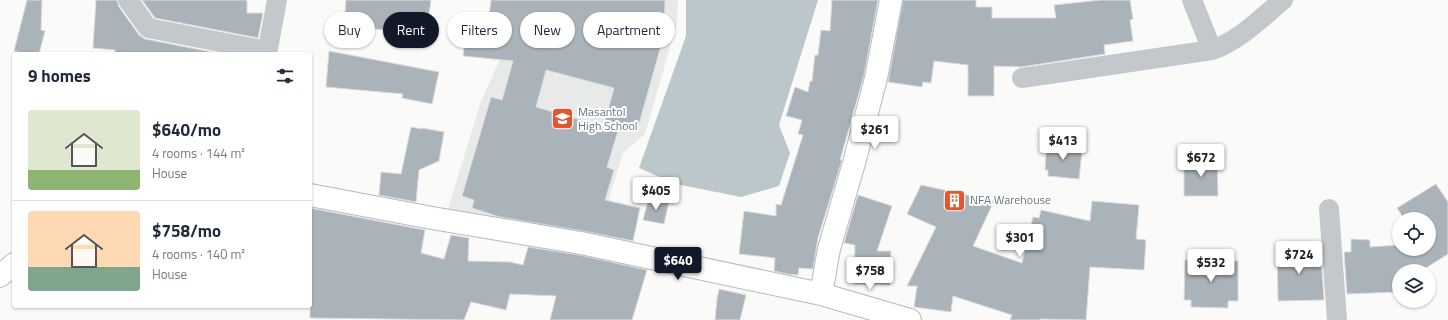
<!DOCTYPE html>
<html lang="en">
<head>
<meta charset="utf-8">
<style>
  :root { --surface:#fff; --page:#f2f2f3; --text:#1f2937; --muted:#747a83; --line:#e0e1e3; --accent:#111827 }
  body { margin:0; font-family:"Titillium Web",sans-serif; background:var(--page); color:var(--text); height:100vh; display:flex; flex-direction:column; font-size:15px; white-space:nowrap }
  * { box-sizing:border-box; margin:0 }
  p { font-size:13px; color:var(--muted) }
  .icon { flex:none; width:22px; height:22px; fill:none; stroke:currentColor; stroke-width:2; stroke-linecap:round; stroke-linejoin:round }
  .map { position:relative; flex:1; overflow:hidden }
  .drawer { position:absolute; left:12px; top:52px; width:300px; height:256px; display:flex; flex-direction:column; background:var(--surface); border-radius:4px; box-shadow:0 1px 3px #0004 }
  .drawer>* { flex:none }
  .banner { position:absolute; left:324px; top:12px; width:380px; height:36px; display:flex; gap:8px }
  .fabs { position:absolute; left:1392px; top:212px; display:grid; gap:8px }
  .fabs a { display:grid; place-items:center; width:44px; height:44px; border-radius:50%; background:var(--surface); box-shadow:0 1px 3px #0004; font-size:20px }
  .price { position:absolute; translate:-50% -34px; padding:0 9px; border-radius:4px; background:#fff; color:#222; font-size:13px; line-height:26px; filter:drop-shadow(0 1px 2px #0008) }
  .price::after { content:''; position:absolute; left:50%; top:24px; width:12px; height:9px; margin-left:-6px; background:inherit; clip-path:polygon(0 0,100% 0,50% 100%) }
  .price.active { background:var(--accent); color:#fff }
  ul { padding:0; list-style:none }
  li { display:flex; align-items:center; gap:12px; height:100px; padding:0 16px }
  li+li { border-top:1px solid var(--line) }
  li span { display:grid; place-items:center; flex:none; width:112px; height:80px; border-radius:4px; color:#555 }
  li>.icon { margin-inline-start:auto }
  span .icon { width:48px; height:48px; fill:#fffc; stroke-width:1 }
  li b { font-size:17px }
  h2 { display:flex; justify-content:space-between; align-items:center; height:48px; padding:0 16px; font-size:17px }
  .chip { padding:0 14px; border-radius:18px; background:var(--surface); box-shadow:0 1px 3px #0004; font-size:14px; line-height:36px }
  .chip.active { background:var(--accent); color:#fff }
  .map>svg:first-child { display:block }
  .built { fill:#e8e9e9 }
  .water { fill:#bbc7cb }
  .building { fill:#aab3b9; stroke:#dcdcda }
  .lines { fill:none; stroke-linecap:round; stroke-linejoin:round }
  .secondary-casing { stroke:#b3babf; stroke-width:24 }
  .street { stroke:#c3c8cc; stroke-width:20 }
  .secondary { stroke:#fff; stroke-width:22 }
  .labels { text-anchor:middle; stroke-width:4; stroke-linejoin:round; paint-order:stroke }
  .poi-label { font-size:12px; fill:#657683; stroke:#fff; text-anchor:start }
</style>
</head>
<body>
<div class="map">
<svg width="1448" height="320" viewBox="0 0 1448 320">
  <rect width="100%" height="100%" fill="#fafaf8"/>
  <!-- built -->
  <path class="built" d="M 520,0 L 678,0 L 677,23 L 645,134 L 623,153 L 596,241 L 447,212 L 480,104 L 519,16 Z"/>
  <!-- water -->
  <path class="water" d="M 686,0 L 818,0 L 779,125 L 790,153 L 779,186 L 741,197 L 676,184 L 639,168 L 686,36 Z"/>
  <!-- building -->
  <path class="building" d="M 27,0 L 42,0 L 41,30 L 45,31 L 39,54 L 25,54 L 14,51 Z
    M 96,0 L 117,0 L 119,7 L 139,35 L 145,39 L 222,54 L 115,54 L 115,50 L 93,48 Z
    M 142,0 L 247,0 L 247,13 L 263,13 L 258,38 L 155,18 Z
    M 346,0 L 431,0 L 426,34 L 344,26 Z
    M 491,0 L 665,0 L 664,35 L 637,131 L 605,122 L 614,88 L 546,70 L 536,107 L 618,131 L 607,167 L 614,170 L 605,200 L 640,208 L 633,241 L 583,231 L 500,217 L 472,208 L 474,200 L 462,196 L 491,97 L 502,100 L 513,61 L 463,56 L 467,21 L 488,23 Z
    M 832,0 L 878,0 L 864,75 L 840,160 L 842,160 L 818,238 L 813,269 L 799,268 L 798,275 L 787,274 L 774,271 L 775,258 L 739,254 L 744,211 L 776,216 L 776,204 L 781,205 L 803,135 L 798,134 L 802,120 L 786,116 L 795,87 L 808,92 L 810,81 L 812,81 L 815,55 L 818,55 L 821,30 L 830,31 Z
    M 903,0 L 976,0 L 976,7 L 992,7 L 992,18 L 1056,18 L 1054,5 L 1101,0 L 1130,0 L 1133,19 L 1130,20 L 1133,41 L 1104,45 L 1105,54 L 1021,67 L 994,66 L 994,96 L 968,96 L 968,65 L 934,61 L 931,83 L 923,82 L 922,87 L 888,82 Z
    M 329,51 L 439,72 L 432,104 L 402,98 L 403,94 L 326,87 Z
    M 411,127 L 422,129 L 422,128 L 444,132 L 439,161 L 419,170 L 416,202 L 379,195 L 381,172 L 401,174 Z
    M 1047,141 L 1070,143 L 1069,150 L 1082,151 L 1079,179 L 1048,176 L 1048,170 L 1045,170 Z
    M 1217,159 L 1218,196 L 1184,196 L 1184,160 Z
    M 1436,184 L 1448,202 L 1448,254 L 1421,271 L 1399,271 L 1399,292 L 1347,294 L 1344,252 L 1351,252 L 1351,239 L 1370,240 L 1370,247 L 1399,245 L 1399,249 L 1429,249 L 1429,219 L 1404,219 L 1397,208 Z
    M 921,185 L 994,201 L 973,246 L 1022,263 L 1033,217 L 1039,218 L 1041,210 L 1090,221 L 1092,201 L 1139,205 L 1136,239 L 1146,240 L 1144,270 L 1090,267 L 1086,320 L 1040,319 L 1040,320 L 1010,320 L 1012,315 L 953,296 L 951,312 L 914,307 L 917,286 L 907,286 L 936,227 L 907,214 Z
    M 858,195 L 892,206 L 877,251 L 891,251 L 890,285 L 854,284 L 855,245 L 844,243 Z
    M 649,197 L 669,201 L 664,224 L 643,220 Z
    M 310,208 L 425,230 L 421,253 L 444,259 L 451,235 L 469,238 L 468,261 L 510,262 L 523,265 L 528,247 L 579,255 L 647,270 L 632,320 L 550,320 L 556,296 L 510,294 L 506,310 L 471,302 L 464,320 L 310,318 Z
    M 1277,245 L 1298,245 L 1298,255 L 1321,255 L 1324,300 L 1278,301 Z
    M 1185,260 L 1238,261 L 1238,301 L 1228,301 L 1228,308 L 1191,307 L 1191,300 L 1184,300 Z
    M 719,289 L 746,295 L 740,320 L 715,320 L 717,299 Z"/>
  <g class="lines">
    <defs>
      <path id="secondary" d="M 310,195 L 432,218 L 581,243 L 821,294 L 910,320
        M 0,276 L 14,264
        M 821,294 L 829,249 L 854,163 L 876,78 L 891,0"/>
    </defs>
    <!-- secondary casing -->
    <use href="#secondary" class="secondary-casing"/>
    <!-- street -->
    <path class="street" d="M 128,0 L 148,28 L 267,51
      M 1192,0 L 1212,50
      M 267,54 L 277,0
      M 1022,78 L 1212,50 C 1238,42 1262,17 1283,0
      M 1329,209 L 1337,320"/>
    <!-- secondary -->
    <use href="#secondary" class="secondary"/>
  </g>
  <!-- icons -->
  <defs>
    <symbol id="school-square" viewBox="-11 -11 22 22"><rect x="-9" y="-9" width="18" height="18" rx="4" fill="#e4572e" stroke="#fff"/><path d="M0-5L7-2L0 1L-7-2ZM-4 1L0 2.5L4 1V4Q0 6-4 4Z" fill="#fff"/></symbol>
    <symbol id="building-square" viewBox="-11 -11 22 22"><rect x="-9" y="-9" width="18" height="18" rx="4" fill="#e4572e" stroke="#fff"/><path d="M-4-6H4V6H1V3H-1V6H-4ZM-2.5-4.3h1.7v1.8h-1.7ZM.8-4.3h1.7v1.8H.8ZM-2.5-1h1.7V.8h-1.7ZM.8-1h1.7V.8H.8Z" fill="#fff"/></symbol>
  </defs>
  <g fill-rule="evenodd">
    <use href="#school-square" x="550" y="106" width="25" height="25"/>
    <use href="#building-square" x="942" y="188" width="25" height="25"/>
  </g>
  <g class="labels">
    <!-- poi labels -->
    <g class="poi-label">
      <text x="578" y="116">Masantol<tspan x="578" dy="14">High School</tspan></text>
      <text x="970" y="204">NFA Warehouse</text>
    </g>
  </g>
</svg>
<div class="fabs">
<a><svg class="icon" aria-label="locate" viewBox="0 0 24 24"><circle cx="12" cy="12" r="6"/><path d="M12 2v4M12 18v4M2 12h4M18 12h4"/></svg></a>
<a><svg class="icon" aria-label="layers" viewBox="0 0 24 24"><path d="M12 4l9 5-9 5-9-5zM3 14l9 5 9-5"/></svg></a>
</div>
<b class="price" style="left:875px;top:150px">$261</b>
<b class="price" style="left:1063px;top:161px">$413</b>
<b class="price" style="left:1201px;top:178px">$672</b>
<b class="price" style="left:656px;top:211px">$405</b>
<b class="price" style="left:1020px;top:258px">$301</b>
<b class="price" style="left:1299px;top:275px">$724</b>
<b class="price active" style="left:678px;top:281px">$640</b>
<b class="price" style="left:1211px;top:283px">$532</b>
<b class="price" style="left:870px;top:291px">$758</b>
<div class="banner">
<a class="chip">Buy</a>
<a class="chip active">Rent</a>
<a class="chip">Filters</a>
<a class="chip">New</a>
<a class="chip">Apartment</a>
</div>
<section class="drawer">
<h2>9 homes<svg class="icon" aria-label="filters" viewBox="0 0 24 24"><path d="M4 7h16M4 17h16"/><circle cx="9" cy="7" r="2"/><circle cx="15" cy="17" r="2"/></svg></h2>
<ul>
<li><span style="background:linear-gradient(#dfe7d0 75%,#8fb573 0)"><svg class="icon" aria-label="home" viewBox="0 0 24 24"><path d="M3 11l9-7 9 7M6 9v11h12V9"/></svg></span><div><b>$640/mo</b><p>4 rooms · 144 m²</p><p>House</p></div></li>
<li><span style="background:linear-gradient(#ffd9b3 70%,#7fa58c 0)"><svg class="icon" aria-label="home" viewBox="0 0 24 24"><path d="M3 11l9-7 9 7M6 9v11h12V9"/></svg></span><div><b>$758/mo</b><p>4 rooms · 140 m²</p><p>House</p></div></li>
</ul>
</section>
</div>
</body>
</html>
